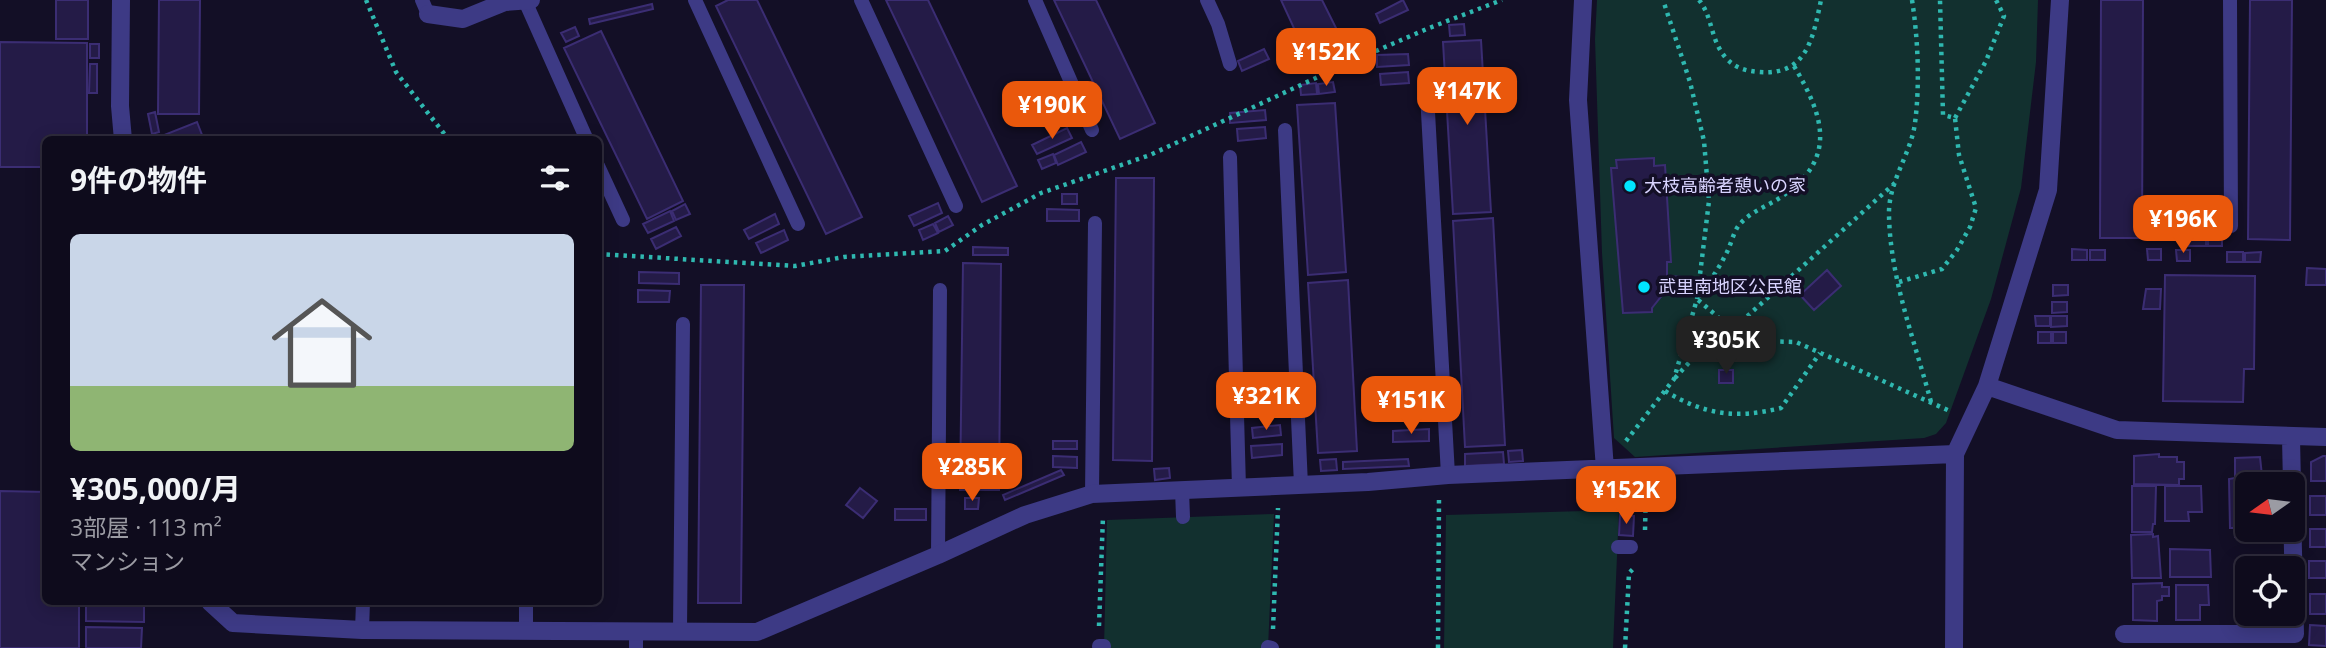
<!DOCTYPE html>
<html lang="ja">
<head>
<meta charset="utf-8">
<style>
  :root { --surface:#0e0b1c; --page:#1c1929; --text:#f1f3f6; --muted:#9b9ba3; --line:#2e2b3b; --accent:#ea580c }
  body { margin:0; font-family:"Open Sans","Noto Sans JP",sans-serif; background:var(--page); color:var(--text); height:100vh; display:flex; flex-direction:column; font-size:26px; white-space:nowrap }
  * { box-sizing:border-box; margin:0 }
  p { font-size:23px; color:var(--muted) }
  .icon { flex:none; width:38px; height:38px; fill:none; stroke:currentColor; stroke-width:2; stroke-linecap:round; stroke-linejoin:round }
  .map { position:relative; flex:1; overflow:hidden }
  .panel { position:absolute; left:42px; top:136px; width:560px; height:469px; display:flex; flex-direction:column; background:var(--surface); border-radius:10px; box-shadow:0 4px 18px #0003,0 0 0 2px var(--line) }
  .panel>* { flex:none }
  .needle { width:46px; rotate:256deg }
  .buttons { position:absolute; left:2235px; top:472px; display:grid; gap:14px }
  .buttons a { display:grid; place-items:center; width:70px; height:70px; border-radius:10px; background:var(--surface); box-shadow:0 4px 18px #0003,0 0 0 2px var(--line); font-size:35px }
  .price { position:absolute; translate:-50% -60px; padding:0 16px; border-radius:14px; background:var(--accent); color:#fff; font-size:23px; line-height:46px; filter:drop-shadow(0 2px 4px #0008) }
  .price::after { content:''; position:absolute; left:50%; top:42px; width:21px; height:16px; margin-left:-10px; background:inherit; clip-path:polygon(0 0,100% 0,50% 100%) }
  .price.selected { background:#222; color:#fff }
  ul { padding:0; list-style:none }
  li { display:grid; align-content:center; gap:14px; height:371px; padding:0 28px }
  li span { display:grid; place-items:center; height:217px; border-radius:10px; color:#555 }
  li>.icon { margin-inline-start:auto }
  span .icon { width:126px; height:126px; fill:#fffc; stroke-width:1 }
  li b { font-size:30px }
  h2 { display:flex; justify-content:space-between; align-items:center; height:84px; padding:0 28px; font-size:30px }
  .map>svg:first-child { display:block }
  .green { fill:#12302f }
  .building { fill:#241b47; stroke:#3b2d73; stroke-width:2 }
  .lines { fill:none; stroke-linecap:round; stroke-linejoin:round }
  .path { stroke:#2fb8b0; stroke-width:4.5; stroke-dasharray:3.5 5; stroke-linecap:butt }
  .service { stroke:#3d3a85; stroke-width:14 }
  .minor { stroke:#3d3a85; stroke-width:18 }
  .poi-dot { fill:#00e5ff; stroke:#130f26; stroke-width:2.5 }
  .labels { text-anchor:middle; stroke-width:7; stroke-linejoin:round; paint-order:stroke }
  .poi-label { font-size:18px; fill:#d9d4ff; stroke:#130f26; text-anchor:start }
</style>
</head>
<body>
<div class="map">
<svg width="2326" height="648" viewBox="0 0 2326 648">
  <rect width="100%" height="100%" fill="#130f26"/>
  <!-- green -->
  <path class="green" d="M 1597,0 L 2038,0 L 2036,62 L 2021,188 L 1991,299 L 1946,423 L 1936,434 L 1924,438 L 1635,457 L 1614,438 L 1602,253 L 1595,39 Z
    M 1619,510 L 1613,648 L 1444,648 L 1446,515 Z
    M 1274,514 L 1268,648 L 1104,648 L 1107,520 Z"/>
  <!-- building -->
  <path class="building" d="M 56,0 L 88,0 L 88,39 L 56,39 Z
    M 159,0 L 200,0 L 199,114 L 158,114 Z
    M 728,0 L 757,0 L 862,217 L 826,234 L 716,6 Z
    M 886,0 L 928,0 L 1017,186 L 982,202 Z
    M 1054,0 L 1096,0 L 1155,123 L 1120,139 Z
    M 1281,0 L 1322,0 L 1339,34 L 1304,50 Z
    M 1403,0 L 1408,10 L 1380,23 L 1376,14 Z
    M 2101,0 L 2143,0 L 2142,238 L 2100,238 Z
    M 2250,0 L 2292,0 L 2290,240 L 2248,239 Z
    M 652,4 L 653,9 L 590,24 L 589,19 Z
    M 1464,24 L 1465,35 L 1450,36 L 1449,25 Z
    M 575,27 L 579,36 L 566,42 L 561,33 Z
    M 601,31 L 683,201 L 647,219 L 564,48 Z
    M 1481,40 L 1491,212 L 1453,214 L 1443,42 Z
    M 0,42 L 87,43 L 87,140 L 46,140 L 46,167 L 0,167 Z
    M 90,44 L 99,44 L 99,58 L 90,58 Z
    M 1264,49 L 1269,59 L 1242,71 L 1238,61 Z
    M 1408,54 L 1409,65 L 1377,67 L 1377,55 Z
    M 1366,56 L 1371,65 L 1357,72 L 1352,62 Z
    M 90,64 L 97,64 L 97,93 L 89,93 Z
    M 1408,72 L 1409,83 L 1381,85 L 1380,74 Z
    M 1333,82 L 1335,92 L 1319,94 L 1318,84 Z
    M 1316,83 L 1317,94 L 1301,95 L 1300,85 Z
    M 1335,103 L 1346,272 L 1308,275 L 1297,105 Z
    M 1265,110 L 1266,120 L 1230,123 L 1230,113 Z
    M 155,112 L 159,132 L 152,134 L 148,114 Z
    M 197,122 L 204,140 L 160,140 L 159,137 Z
    M 1265,127 L 1266,138 L 1238,141 L 1237,129 Z
    M 1067,128 L 1072,138 L 1037,154 L 1032,145 Z
    M 1081,142 L 1086,152 L 1058,165 L 1054,155 Z
    M 1053,154 L 1056,163 L 1042,169 L 1038,160 Z
    M 1654,158 L 1654,166 L 1665,165 L 1671,262 L 1667,262 L 1667,276 L 1682,277 L 1682,288 L 1680,291 L 1664,293 L 1652,308 L 1652,312 L 1623,313 L 1611,168 L 1617,168 L 1616,160 Z
    M 1116,178 L 1154,178 L 1152,461 L 1113,460 Z
    M 1062,194 L 1077,194 L 1077,204 L 1062,204 Z
    M 2202,202 L 2213,202 L 2214,233 L 2202,233 Z
    M 938,203 L 942,213 L 914,226 L 909,216 Z
    M 685,204 L 690,214 L 676,220 L 672,211 Z
    M 1047,209 L 1079,210 L 1079,221 L 1047,221 Z
    M 670,211 L 674,221 L 648,233 L 643,224 Z
    M 775,214 L 779,224 L 749,239 L 744,230 Z
    M 948,216 L 953,225 L 939,232 L 935,223 Z
    M 1493,218 L 1505,445 L 1465,447 L 1453,221 Z
    M 933,224 L 938,233 L 923,240 L 919,230 Z
    M 676,227 L 681,236 L 656,249 L 651,239 Z
    M 784,230 L 788,240 L 761,253 L 756,243 Z
    M 2189,236 L 2206,236 L 2206,246 L 2189,246 Z
    M 2208,236 L 2222,236 L 2222,246 L 2208,246 Z
    M 973,247 L 1008,248 L 1008,255 L 973,255 Z
    M 2072,249 L 2087,250 L 2087,260 L 2072,260 Z
    M 2147,249 L 2161,249 L 2161,260 L 2148,260 Z
    M 2090,250 L 2105,250 L 2105,260 L 2090,260 Z
    M 2176,250 L 2190,250 L 2190,261 L 2177,261 Z
    M 2227,252 L 2243,252 L 2243,262 L 2227,262 Z
    M 2261,252 L 2260,262 L 2245,262 L 2245,253 Z
    M 963,263 L 1001,264 L 999,490 L 960,490 Z
    M 2307,268 L 2326,269 L 2326,285 L 2306,285 Z
    M 1827,270 L 1841,286 L 1814,310 L 1800,295 Z
    M 639,272 L 679,273 L 679,284 L 639,283 Z
    M 2165,275 L 2255,276 L 2254,369 L 2244,369 L 2243,402 L 2163,401 Z
    M 1348,280 L 1357,451 L 1318,453 L 1308,283 Z
    M 701,285 L 744,285 L 741,603 L 698,603 Z
    M 2053,285 L 2068,285 L 2068,295 L 2053,296 Z
    M 2146,289 L 2161,289 L 2160,309 L 2143,309 Z
    M 638,290 L 670,291 L 669,302 L 638,302 Z
    M 2052,302 L 2067,302 L 2067,312 L 2052,313 Z
    M 2035,316 L 2050,316 L 2050,326 L 2036,326 Z
    M 2051,316 L 2067,316 L 2067,326 L 2051,327 Z
    M 2038,332 L 2051,332 L 2051,343 L 2038,343 Z
    M 2053,332 L 2066,332 L 2066,343 L 2053,343 Z
    M 1719,370 L 1733,370 L 1733,383 L 1719,383 Z
    M 1280,425 L 1281,435 L 1253,438 L 1252,428 Z
    M 1429,429 L 1429,441 L 1393,442 L 1393,431 Z
    M 1053,441 L 1077,441 L 1077,449 L 1053,449 Z
    M 1282,444 L 1282,455 L 1252,458 L 1251,446 Z
    M 1522,450 L 1523,461 L 1509,462 L 1508,451 Z
    M 1503,452 L 1504,464 L 1465,466 L 1465,454 Z
    M 2159,454 L 2159,457 L 2177,457 L 2177,462 L 2184,462 L 2184,479 L 2179,479 L 2179,485 L 2134,484 L 2134,456 Z
    M 1053,456 L 1077,457 L 1077,468 L 1053,467 Z
    M 2323,456 L 2326,456 L 2326,481 L 2311,481 L 2311,462 Z
    M 2260,457 L 2263,485 L 2247,485 L 2247,530 L 2271,530 L 2271,541 L 2243,541 L 2243,537 L 2235,537 L 2235,528 L 2230,528 L 2229,479 L 2235,478 L 2235,458 Z
    M 1336,459 L 1337,470 L 1321,471 L 1320,460 Z
    M 1408,459 L 1409,466 L 1343,469 L 1343,462 Z
    M 1169,468 L 1170,478 L 1155,480 L 1154,469 Z
    M 1061,470 L 1064,475 L 1005,500 L 1003,495 Z
    M 2132,486 L 2156,486 L 2155,524 L 2153,524 L 2152,532 L 2132,532 Z
    M 2165,486 L 2201,486 L 2202,512 L 2188,512 L 2189,521 L 2165,521 Z
    M 860,488 L 877,501 L 863,518 L 846,505 Z
    M 0,491 L 46,492 L 46,602 L 79,602 L 79,648 L 0,648 Z
    M 2310,496 L 2326,496 L 2326,515 L 2310,515 Z
    M 965,498 L 979,498 L 978,509 L 965,509 Z
    M 895,509 L 926,509 L 926,520 L 895,520 Z
    M 1620,515 L 1634,516 L 1633,536 L 1619,535 Z
    M 2310,529 L 2326,529 L 2326,547 L 2310,547 Z
    M 2153,534 L 2153,537 L 2158,536 L 2161,578 L 2132,578 L 2131,535 Z
    M 2170,549 L 2210,550 L 2211,577 L 2170,577 Z
    M 2309,561 L 2326,561 L 2326,578 L 2309,578 Z
    M 2162,583 L 2162,587 L 2169,587 L 2169,596 L 2162,596 L 2162,600 L 2157,601 L 2157,621 L 2133,620 L 2133,584 Z
    M 2176,585 L 2208,585 L 2209,605 L 2200,605 L 2200,620 L 2176,620 Z
    M 2310,594 L 2326,594 L 2326,614 L 2310,614 Z
    M 86,602 L 140,602 L 140,605 L 144,606 L 144,622 L 86,621 Z
    M 2310,625 L 2326,626 L 2326,646 L 2309,645 Z
    M 86,627 L 142,628 L 141,648 L 86,648 Z"/>
  <g class="lines">
    <!-- path -->
    <path class="path" d="M 366,0 L 396,72 L 449,140
      M 1699,0 C 1713,17 1710,40 1726,58 C 1735,68 1746,71 1759,72 C 1807,76 1813,38 1821,0
      M 1912,0 C 1918,38 1920,85 1915,123 C 1911,154 1888,182 1889,215 C 1890,278 1915,342 1931,402
      M 1955,118 L 1986,61 L 2004,16 L 1996,0
      M 598,254 L 795,266 L 844,257 L 945,251 L 982,225 L 1041,193 L 1150,155 L 1346,64 L 1429,28 L 1502,0
      M 1899,282 L 1942,269 L 1957,250 L 1970,227 L 1976,208 L 1959,155 L 1955,118 L 1943,115 L 1940,0
      M 1733,330 L 1697,299 C 1708,284 1718,270 1726,254 C 1731,245 1733,233 1739,225 C 1752,210 1769,206 1784,195 C 1838,157 1823,115 1794,66
      M 1722,339 L 1895,183
      M 1675,378 L 1695,356 L 1725,340 L 1796,342 L 1952,412
      M 1665,391 C 1705,415 1736,419 1781,408 L 1820,353
      M 1626,441 L 1674,379 L 1697,299 L 1709,201 L 1704,141 L 1690,82 L 1663,0
      M 1645,530 L 1646,490
      M 1099,626 L 1103,516
      M 1273,629 L 1278,508
      M 1438,648 L 1439,498
      M 1625,648 L 1629,573 L 1635,567"/>
    <!-- service -->
    <path class="service" d="M 422,0 L 428,14
      M 695,0 L 798,224
      M 861,0 L 956,206
      M 1035,0 L 1092,130
      M 1207,0 L 1218,24 L 1230,64
      M 2230,0 L 2231,226
      M 525,1 L 587,140
      M 1427,94 L 1448,475
      M 1285,130 L 1301,485
      M 1230,157 L 1239,488
      M 598,166 L 623,220
      M 1182,490 L 1183,517
      M 1092,494 L 1095,223
      M 1618,547 L 1631,547
      M 938,555 L 940,290
      M 362,630 L 363,602
      M 526,630 L 526,602
      M 680,630 L 683,324
      M 1099,646 L 1104,646
      M 1268,647 L 1272,648
      M 636,648 L 636,632"/>
    <!-- minor -->
    <path class="minor" d="M 121,0 L 120,106 L 123,140
      M 1583,0 L 1578,100 L 1605,469
      M 428,14 L 463,19 L 505,2 L 531,0
      M 1987,386 L 2117,430 L 2326,437
      M 2291,438 L 2292,485
      M 210,602 L 233,623 L 362,630 L 757,632 L 938,555 L 1025,515 L 1092,494 L 1368,482 L 1448,475 L 1955,454
      M 2124,634 L 2295,634 L 2292,510
      M 1954,648 L 1955,454 L 1987,386 L 2048,190 L 2060,0"/>
  </g>
  <!-- markers -->
  <g class="poi-dot">
    <circle cx="1630" cy="186" r="7"/>
    <circle cx="1644" cy="287" r="7"/>
  </g>
  <g class="labels">
    <!-- poi labels -->
    <g class="poi-label">
      <text x="1644" y="192">大枝高齢者憩いの家</text>
      <text x="1658" y="293">武里南地区公民館</text>
    </g>
  </g>
</svg>
<div class="buttons">
<a><svg class="needle" viewBox="-14 -14 28 28"><path d="M0-13l5 13h-10z" fill="#e53935"/><path d="M0 13l5-13h-10z" fill="#9b9ba3"/></svg></a>
<a><svg class="icon" aria-label="locate" viewBox="0 0 24 24"><circle cx="12" cy="12" r="6"/><path d="M12 2v4M12 18v4M2 12h4M18 12h4"/></svg></a>
</div>
<b class="price" style="left:1326px;top:88px">¥152K</b>
<b class="price" style="left:1467px;top:127px">¥147K</b>
<b class="price" style="left:1052px;top:141px">¥190K</b>
<b class="price" style="left:2183px;top:255px">¥196K</b>
<b class="price selected" style="left:1726px;top:376px">¥305K</b>
<b class="price" style="left:1266px;top:432px">¥321K</b>
<b class="price" style="left:1411px;top:436px">¥151K</b>
<b class="price" style="left:972px;top:503px">¥285K</b>
<b class="price" style="left:1626px;top:526px">¥152K</b>
<section class="panel">
<h2>9件の物件<svg class="icon" aria-label="filters" viewBox="0 0 24 24"><path d="M4 7h16M4 17h16"/><circle cx="9" cy="7" r="2"/><circle cx="15" cy="17" r="2"/></svg></h2>
<ul>
<li><span style="background:linear-gradient(#c9d6e8 70%,#8fb573 0)"><svg class="icon" aria-label="home" viewBox="0 0 24 24"><path d="M3 11l9-7 9 7M6 9v11h12V9"/></svg></span><div><b>¥305,000/月</b><p>3部屋 · 113 m²</p><p>マンション</p></div></li>
</ul>
</section>
</div>
</body>
</html>
